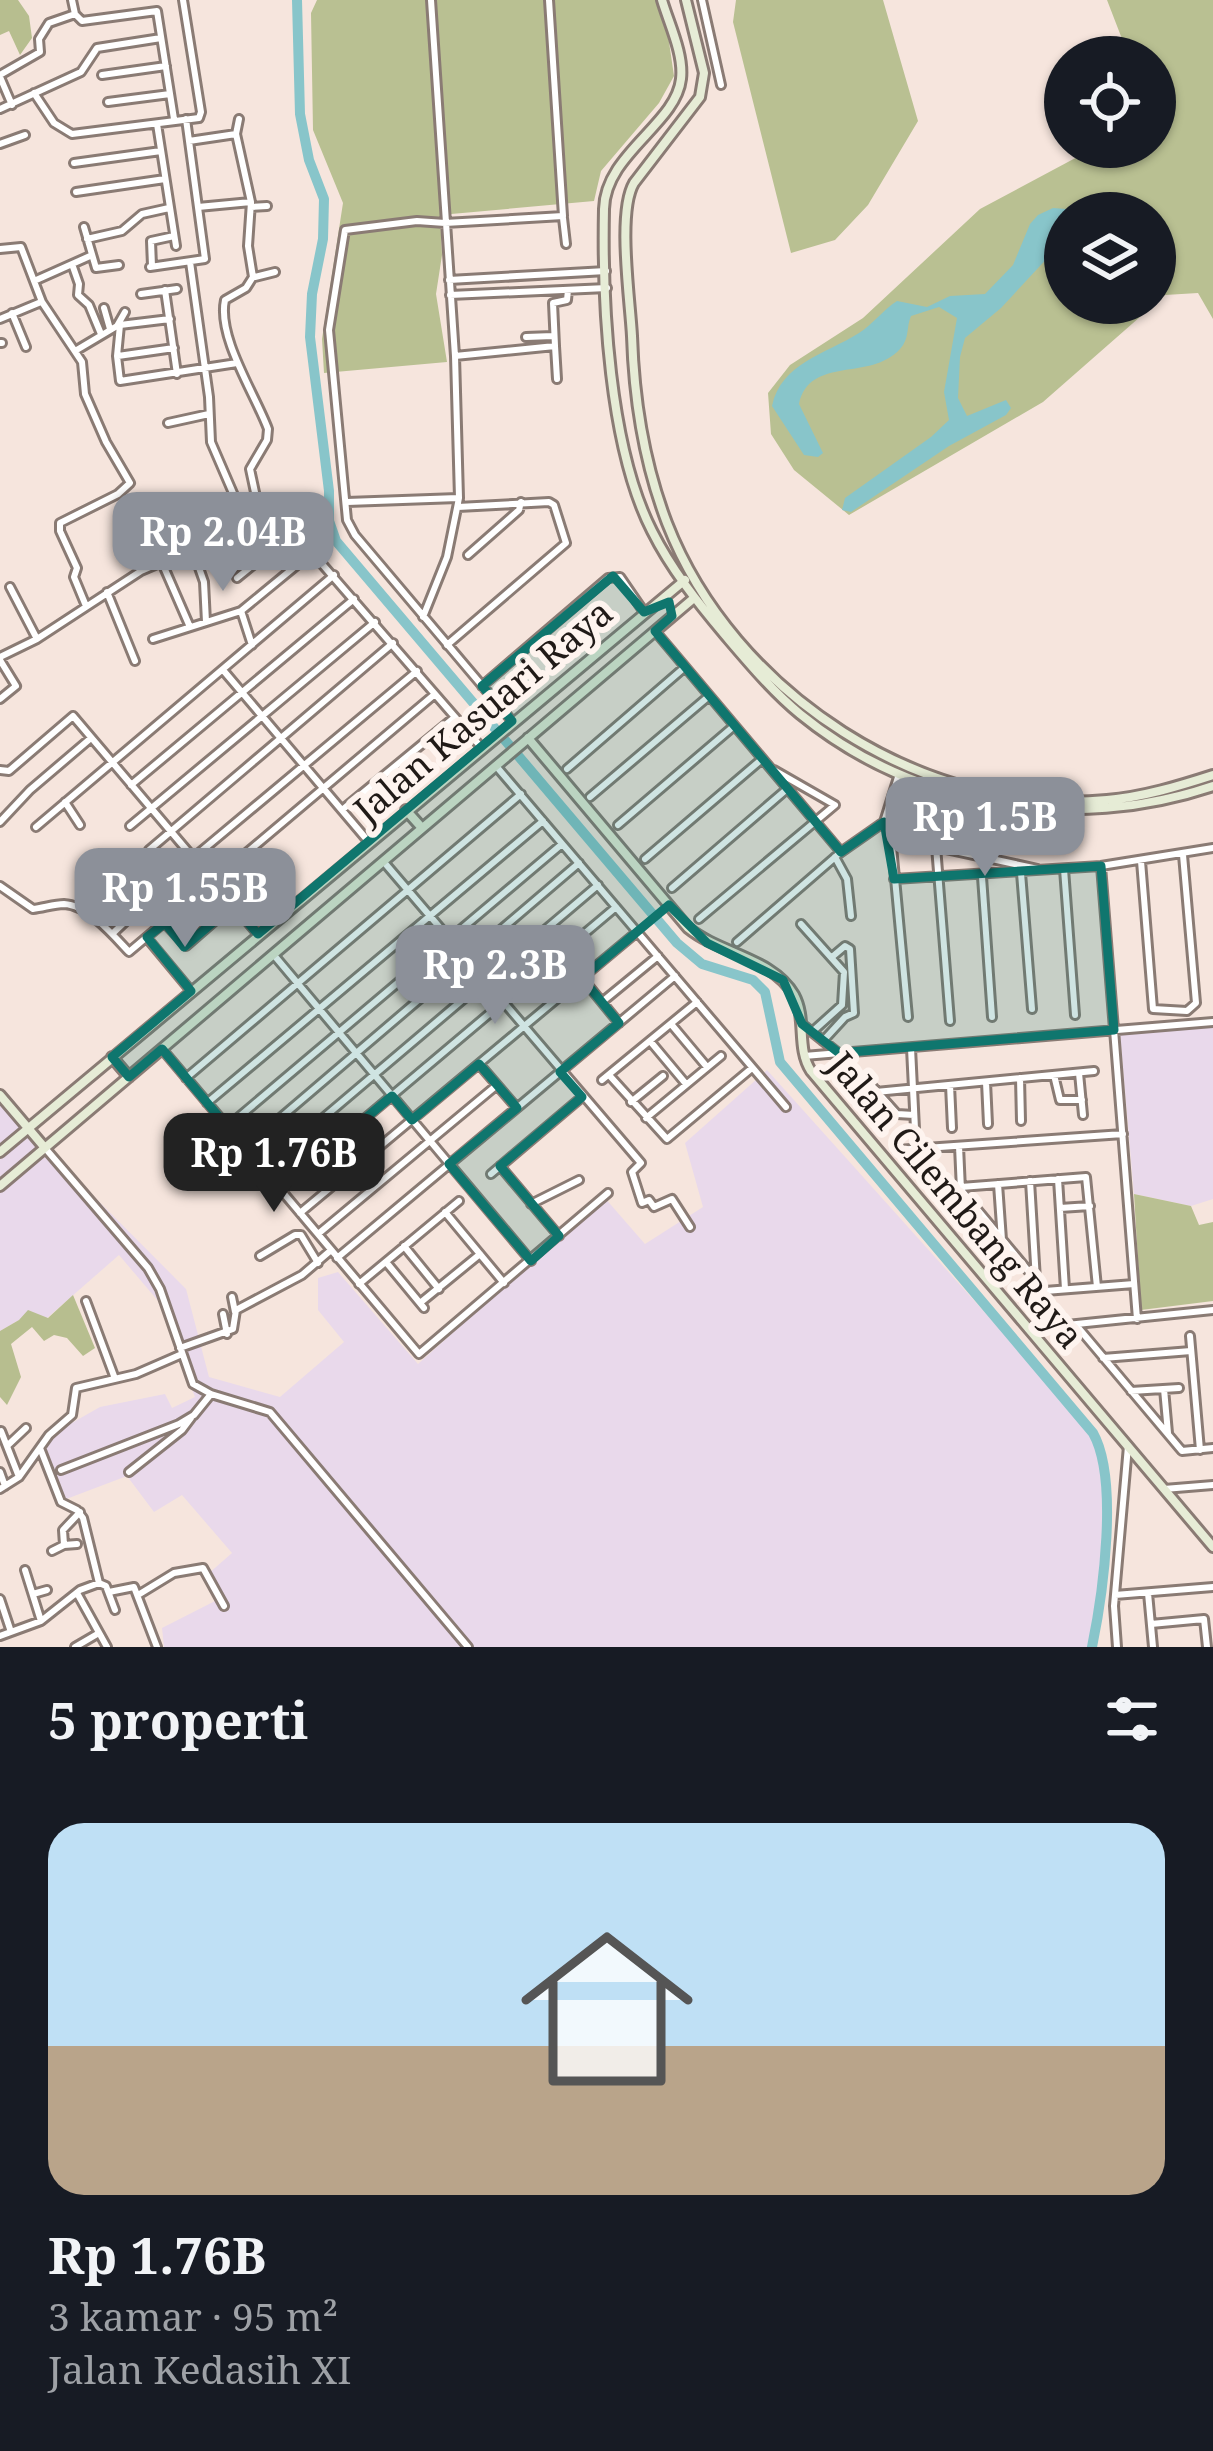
<!DOCTYPE html>
<html lang="id">
<head>
<meta charset="utf-8">
<style>
  :root { --surface:#171b24; --page:#20242c; --text:#f1f3f6; --muted:#9ea1a6; --accent:#8c9099 }
  body { margin:0; font-family:"Noto Serif",serif; background:var(--page); color:var(--text); height:100vh; display:flex; flex-direction:column; font-size:45px; white-space:nowrap }
  * { box-sizing:border-box; margin:0 }
  p { font-size:39px; color:var(--muted) }
  .icon { flex:none; width:66px; height:66px; fill:none; stroke:currentColor; stroke-width:2; stroke-linecap:round; stroke-linejoin:round }
  .map { position:relative; height:1647px; overflow:hidden }
  .details { display:flex; flex-direction:column; background:var(--surface); flex:1 }
  .details>* { flex:none }
  .tools { position:absolute; left:1044px; top:36px; display:grid; gap:24px }
  .tools a { display:grid; place-items:center; width:132px; height:132px; border-radius:50%; background:var(--surface); box-shadow:0 3px 9px #0004; font-size:60px }
  .price { position:absolute; translate:-50% -102px; padding:0 27px; border-radius:24px; background:var(--accent); color:#fff; font-size:39px; line-height:78px; filter:drop-shadow(0 3px 6px #0008) }
  .price::after { content:''; position:absolute; left:50%; top:72px; width:36px; height:27px; margin-left:-18px; background:inherit; clip-path:polygon(0 0,100% 0,50% 100%) }
  .price.current { background:#222; color:#fff }
  ul { padding:0; list-style:none }
  li { display:grid; align-content:center; gap:24px; height:636px; padding:0 48px }
  li span { display:grid; place-items:center; height:372px; border-radius:36px; color:#555 }
  li>.icon { margin-inline-start:auto }
  span .icon { width:216px; height:216px; fill:#fffc; stroke-width:1 }
  li b { font-size:51px }
  h2 { display:flex; justify-content:space-between; align-items:center; height:144px; padding:0 48px; font-size:51px }
  .map>svg:first-child { display:block }
  .industrial { fill:#e9d9eb }
  .green { fill:#b9c092; fill-rule:evenodd }
  .forest { fill:#b7be8f }
  .water { fill:#88c5ca }
  .lines { fill:none; stroke-linecap:round; stroke-linejoin:round }
  .river { stroke:#88c5ca; stroke-width:10 }
  .street-casing { stroke:#8a7b74; stroke-width:12 }
  .secondary-casing { stroke:#8a7b74; stroke-width:14 }
  .street { stroke:#fff; stroke-width:6 }
  .secondary { stroke:#e6ecd6; stroke-width:8 }
  .marked { fill:#0f766e; fill-opacity:0.2; stroke:#0f766e; stroke-width:9; stroke-linejoin:round }
  .labels { text-anchor:middle; stroke-width:12; stroke-linejoin:round; paint-order:stroke }
  .street-label { font-size:36px; fill:#201a17; stroke:#fef4ef }
</style>
</head>
<body>
<div class="map">
<svg width="1213" height="1647" viewBox="0 0 1213 1647">
  <rect width="100%" height="100%" fill="#f6e5dd"/>
  <!-- industrial -->
  <path class="industrial" d="M 1213,1025 L 1213,1199 L 1191,1206 L 1134,1194 L 1120,1033 Z
    M 767,1070 L 1093,1433 L 1104,1451 L 1108,1488 L 1091,1647 L 164,1647 L 162,1628 L 217,1600 L 208,1574 L 232,1553 L 182,1495 L 154,1512 L 127,1476 L 61,1501 L 39,1455 L 63,1428 L 100,1407 L 165,1394 L 172,1408 L 195,1397 L 159,1302 L 119,1255 L 47,1318 L 19,1320 L 0,1331 L 0,1102 L 186,1289 L 209,1377 L 280,1397 L 344,1342 L 318,1310 L 318,1278 L 338,1272 L 418,1364 L 604,1197 L 645,1244 L 703,1207 L 685,1143 Z"/>
  <!-- green -->
  <path class="green" d="M 317,0 L 658,0 L 664,8 L 674,76 L 659,103 L 601,171 L 594,201 L 440,215 L 442,255 L 436,294 L 447,362 L 324,373 L 322,339 L 343,203 L 313,130 L 311,13 Z
    M 736,0 L 883,0 L 918,121 L 868,205 L 835,240 L 791,253 L 733,22 Z
    M 1107,0 L 1213,0 L 1213,319 L 1198,293 L 1165,295 L 1043,402 L 849,515 L 794,470 L 771,434 L 768,393 L 790,365 L 863,318 L 980,209 L 1096,147 L 1155,147 L 1155,57 L 1129,57 ZM 1065,213 L 1155,213 L 1155,303 L 1065,303 Z
    M 1134,1194 L 1191,1206 L 1199,1225 L 1213,1222 L 1213,1301 L 1141,1310 Z"/>
  <!-- forest -->
  <path class="forest" d="M 0,0 L 18,0 L 29,16 L 32,38 L 20,55 L 9,31 L 0,35 Z
    M 73,1295 L 95,1348 L 83,1356 L 67,1338 L 54,1335 L 44,1341 L 32,1327 L 11,1344 L 21,1377 L 7,1405 L 0,1397 L 0,1331 L 19,1320 L 28,1310 L 48,1318 Z"/>
  <!-- water -->
  <path class="water" d="M 1105,199 L 1130,202 L 1137,213 L 1065,213 L 1065,239 L 1001,308 L 965,338 L 960,357 L 958,398 L 967,416 L 1006,400 L 1011,408 L 1006,415 L 949,446 L 851,512 L 842,510 L 845,498 L 931,437 L 949,420 L 944,392 L 957,318 L 939,307 L 911,316 C 906,327 910,338 900,349 C 870,382 810,355 799,404 L 823,453 L 818,457 L 804,455 L 772,406 C 781,363 826,354 859,333 C 873,324 883,310 897,301 L 927,307 L 950,296 L 985,294 L 1013,265 L 1030,224 L 1038,215 L 1053,208 L 1080,210 Z"/>
  <g class="lines">
    <!-- river -->
    <path class="river" d="M 297,0 L 300,114 L 309,160 L 324,199 L 323,239 L 312,294 L 310,337 L 329,491 L 329,521 L 336,541 L 677,943 L 702,964 L 753,980 L 765,992 L 780,1062 L 1093,1433 C 1119,1479 1103,1594 1092,1647"/>
    <defs>
      <path id="street" d="M 72,0 L 75,14
        M 702,0 L 721,85
        M 0,75 L 40,52 L 39,39 L 49,23 L 75,14 L 82,21 L 157,11 L 174,119
        M 102,75 L 166,66
        M 0,77 L 12,105
        M 34,93 L 54,123 L 72,134 L 199,118 L 201,112 L 183,0
        M 108,102 L 170,94
        M 0,109 L 81,72 L 97,48 L 161,38
        M 157,124 L 176,246
        M 236,134 L 251,202 L 248,246 L 253,277 L 246,288 L 225,300 C 217,337 255,394 268,429 L 267,440 L 250,469 L 256,497 L 239,506
        M 189,141 L 236,134 L 239,119
        M 0,144 L 25,135
        M 74,163 L 161,151
        M 76,192 L 165,179
        M 198,207 L 251,202
        M 251,207 L 267,206
        M 563,218 L 566,244
        M 84,227 L 96,268 L 119,265
        M 87,239 L 122,231 L 142,214 L 169,208
        M 0,249 L 21,247 L 42,302 L 82,362 L 85,394 L 106,442 L 130,483 L 118,494 L 60,523 L 60,531 L 77,568 L 74,577 L 86,606
        M 190,262 L 209,397 L 211,442 L 239,507
        M 72,264 L 79,284 L 78,295 L 89,305 L 101,334
        M 152,266 L 151,241 L 174,236
        M 150,267 L 205,259 L 186,119
        M 255,277 L 275,272
        M 449,280 L 606,271
        M 34,281 L 90,256
        M 165,290 L 177,374
        M 141,294 L 177,289
        M 450,295 L 607,288
        M 104,308 L 110,329
        M 12,313 L 26,347
        M 0,319 L 41,302
        M 120,325 L 117,356 L 120,381 L 237,363
        M 120,325 L 170,319
        M 526,337 L 553,336
        M 0,343 L 2,343
        M 555,346 L 553,303 L 567,300 L 568,290
        M 75,351 L 117,326 L 125,312
        M 118,356 L 174,348
        M 455,356 L 555,346 L 557,379
        M 168,423 L 209,414
        M 347,502 L 458,498
        M 191,545 L 204,582 L 206,622
        M 468,555 L 519,510 L 521,502
        M 163,565 L 190,627
        M 237,578 L 296,530
        M 10,587 L 37,639
        M 107,592 L 135,661
        M 241,611 L 314,551
        M 423,617 L 447,557 L 459,498 L 455,356 L 431,0
        M 655,631 L 841,852
        M 153,639 L 241,611 L 252,645
        M 447,645 L 566,543 L 554,505 L 549,502 L 458,507
        M 0,657 L 37,639 L 141,571 L 176,556 L 227,519 L 262,517 L 276,511 L 481,747
        M 0,660 L 16,686 L 0,699
        M 223,670 L 368,841
        M 482,686 L 608,578 L 620,577 L 644,612
        M 512,721 L 355,535 L 347,520 L 329,330 L 345,230 L 417,221 L 445,223 L 563,216 L 549,0
        M 496,766 L 786,1107
        M 567,769 L 685,667
        M 0,770 L 9,771 L 73,716 L 258,934
        M 131,785 L 354,599
        M 590,797 L 709,696
        M 65,802 L 80,825
        M 342,810 L 455,717
        M 0,822 L 30,790 L 91,738
        M 884,822 L 899,774
        M 618,825 L 734,726
        M 890,825 L 908,1017
        M 890,825 L 927,784
        M 130,826 L 375,622
        M 36,827 L 334,575
        M 935,834 L 950,1021
        M 936,847 L 1038,869
        M 149,850 L 393,643
        M 835,857 L 847,879 L 851,916
        M 645,859 L 762,759
        M 383,861 L 641,1163 L 632,1172 L 642,1203 L 649,1200 L 654,1207 L 672,1199 L 690,1227
        M 1141,861 L 1153,1009 L 1187,1011 L 1196,1003 L 1183,855
        M 1101,866 L 1137,1319
        M 1064,869 L 1075,1015
        M 1021,873 L 1032,1009
        M 982,877 L 992,1017
        M 894,879 L 1101,866 L 1213,848
        M 0,886 L 33,909 C 43,908 54,904 64,904 C 88,905 114,936 129,952 L 435,694
        M 672,888 L 787,789
        M 699,919 L 835,805 L 774,770
        M 165,923 L 186,946 L 233,905
        M 801,924 L 844,972 L 842,1005 L 812,1032
        M 112,934 L 193,858 L 417,671
        M 147,938 L 191,991
        M 737,942 L 841,852 L 884,822
        M 273,954 L 531,1261
        M 583,979 L 619,1023
        M 602,1002 L 658,956
        M 671,1024 L 707,1067
        M 802,1024 L 837,1052
        M 650,1041 L 686,1084
        M 823,1041 L 845,1017 L 854,1013 L 850,949 L 845,946 L 832,957
        M 911,1048 L 915,1129
        M 162,1049 L 419,1354 L 608,1193
        M 804,1056 L 1213,1022
        M 479,1064 L 516,1107
        M 1079,1073 L 1083,1115
        M 609,1075 L 667,1139 L 752,1068
        M 1054,1075 L 1060,1100 L 1082,1100
        M 864,1077 L 897,1114 L 914,1115
        M 186,1078 L 521,794
        M 1020,1078 L 1021,1121
        M 602,1080 L 697,1002
        M 986,1082 L 988,1124
        M 950,1085 L 952,1128
        M 876,1092 L 1094,1071
        M 631,1102 L 663,1076
        M 207,1103 L 543,821
        M 646,1118 L 721,1056
        M 227,1127 L 562,844
        M 335,1144 L 373,1188
        M 959,1146 L 961,1190 L 1045,1291 L 1134,1284
        M 45,1148 L 148,1268 L 160,1289 L 193,1384 L 211,1394 L 270,1412 L 468,1647
        M 245,1148 L 579,863
        M 897,1150 L 1123,1134
        M 500,1166 L 559,1236
        M 263,1169 L 598,885
        M 491,1174 L 582,1097
        M 1058,1179 L 1065,1289
        M 1030,1181 L 1036,1280
        M 998,1184 L 1002,1240
        M 961,1187 L 1086,1177 L 1097,1287
        M 280,1190 L 616,907
        M 531,1204 L 579,1180
        M 1060,1208 L 1090,1206
        M 445,1212 L 504,1283
        M 300,1213 L 637,932
        M 318,1234 L 497,1085
        M 404,1246 L 439,1289
        M 260,1256 L 295,1235 L 301,1235 L 318,1263
        M 337,1258 L 675,976
        M 386,1262 L 424,1308
        M 359,1284 L 459,1201
        M 232,1297 L 235,1312
        M 86,1301 L 114,1376
        M 420,1303 L 480,1254
        M 223,1314 L 227,1334
        M 1076,1325 L 1182,1451 L 1213,1448
        M 1028,1329 L 1213,1310
        M 1190,1336 L 1200,1450
        M 180,1348 L 233,1329 L 236,1310 L 302,1275 L 330,1251
        M 1103,1358 L 1191,1351
        M 1164,1389 L 1168,1433
        M 1131,1391 L 1179,1388
        M 1,1431 L 19,1477
        M 7,1446 L 26,1428
        M 40,1448 L 61,1502 L 77,1510 L 83,1518 L 99,1583 L 106,1586 L 115,1610
        M 61,1470 L 179,1424 L 194,1415 L 211,1394
        M 0,1472 L 5,1486
        M 129,1472 L 182,1430 L 191,1418
        M 0,1489 L 19,1477 L 49,1435 L 72,1415 L 76,1388 L 136,1374 L 182,1354
        M 1164,1489 L 1213,1485
        M 64,1545 L 77,1544
        M 52,1551 L 64,1545 L 63,1530 L 80,1512
        M 25,1570 L 41,1621
        M 109,1592 L 134,1587 L 157,1647
        M 77,1593 L 107,1647
        M 1148,1593 L 1153,1647
        M 33,1594 L 47,1590
        M 138,1595 L 174,1573 L 203,1568 L 224,1606
        M 1115,1595 L 1213,1587
        M 0,1599 L 11,1632
        M 1151,1624 L 1204,1619 L 1207,1647
        M 0,1636 L 41,1621 L 80,1590 L 99,1583
        M 75,1647 L 99,1633
        M 1117,1647 L 1114,1606 L 1128,1446"/>
      <path id="secondary" d="M 662,0 C 669,24 684,54 681,79 C 676,124 605,154 604,209 C 602,303 609,447 652,531 C 671,569 698,603 725,635 C 748,662 773,692 800,714 C 915,808 1074,833 1213,786
        M 686,0 L 704,73 L 700,97 L 634,183 C 617,212 630,299 632,336 C 634,399 644,463 667,523 C 733,693 924,818 1107,800 C 1143,797 1179,786 1213,775
        M 528,738 L 688,928 C 720,954 773,958 794,995 C 807,1019 796,1048 811,1071 L 1213,1547
        M 406,810 L 422,828
        M 112,1057 L 129,1077
        M 0,1095 L 45,1148
        M 0,1152 L 685,580
        M 0,1186 L 694,598"/>
    </defs>
    <!-- street casing -->
    <use href="#street" class="street-casing"/>
    <!-- secondary casing -->
    <use href="#secondary" class="secondary-casing"/>
    <!-- street -->
    <use href="#street" class="street"/>
    <!-- secondary -->
    <use href="#secondary" class="secondary"/>
  </g>
  <!-- marked area -->
  <path class="marked" d="M 613,576 L 644,612 L 669,602 L 672,616 L 655,631 L 841,852 L 884,822 L 894,879 L 1101,866 L 1114,1030 L 839,1053 L 802,1024 L 783,980 L 707,943 L 669,905 L 582,978 L 619,1023 L 560,1072 L 582,1097 L 500,1166 L 559,1236 L 531,1261 L 449,1164 L 517,1108 L 479,1064 L 412,1120 L 392,1096 L 280,1190 L 162,1049 L 129,1077 L 112,1057 L 191,991 L 147,937 L 165,923 L 184,947 L 233,905 L 258,934 L 512,721 L 482,686 Z"/>
  <g class="labels">
    <!-- street labels -->
    <g class="street-label">
      <text transform="translate(483 711) rotate(-40)" y="13">Jalan Kasuari Raya</text>
      <text transform="translate(956 1200) rotate(50)" y="13">Jalan Cilembang Raya</text>
    </g>
  </g>
</svg>
<div class="tools">
<a><svg class="icon" aria-label="locate" viewBox="0 0 24 24"><circle cx="12" cy="12" r="6"/><path d="M12 2v4M12 18v4M2 12h4M18 12h4"/></svg></a>
<a><svg class="icon" aria-label="layers" viewBox="0 0 24 24"><path d="M12 4l9 5-9 5-9-5zM3 14l9 5 9-5"/></svg></a>
</div>
<b class="price" style="left:223px;top:594px">Rp 2.04B</b>
<b class="price" style="left:985px;top:879px">Rp 1.5B</b>
<b class="price" style="left:185px;top:950px">Rp 1.55B</b>
<b class="price" style="left:495px;top:1027px">Rp 2.3B</b>
<b class="price current" style="left:274px;top:1215px">Rp 1.76B</b>
</div>
<section class="details">
<h2>5 properti<svg class="icon" aria-label="filters" viewBox="0 0 24 24"><path d="M4 7h16M4 17h16"/><circle cx="9" cy="7" r="2"/><circle cx="15" cy="17" r="2"/></svg></h2>
<ul>
<li><span style="background:linear-gradient(#bfe0f5 60%,#b9a48a 0)"><svg class="icon" aria-label="home" viewBox="0 0 24 24"><path d="M3 11l9-7 9 7M6 9v11h12V9"/></svg></span><div><b>Rp 1.76B</b><p>3 kamar · 95 m²</p><p>Jalan Kedasih XI</p></div></li>
</ul>
</section>
</body>
</html>
